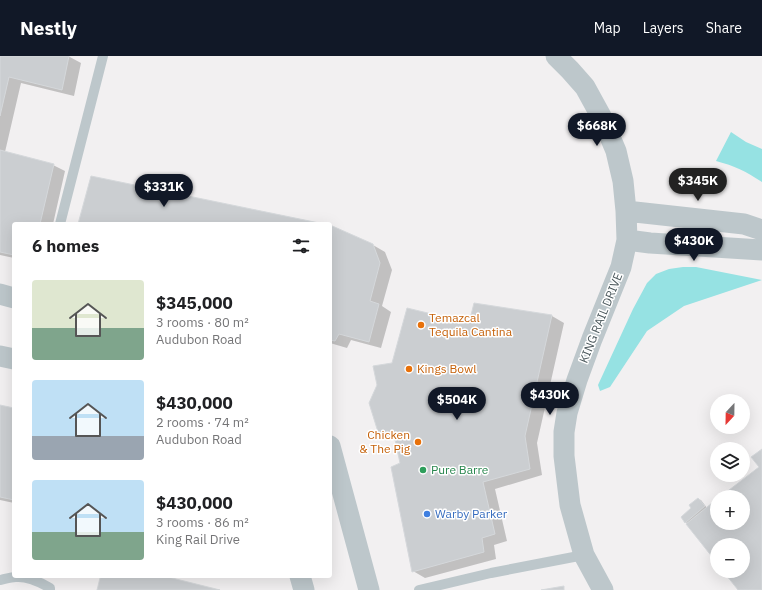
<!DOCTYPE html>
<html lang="en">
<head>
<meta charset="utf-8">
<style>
  :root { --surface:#fff; --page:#f6f6f6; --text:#202124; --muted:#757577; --accent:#111827 }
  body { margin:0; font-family:"IBM Plex Sans",sans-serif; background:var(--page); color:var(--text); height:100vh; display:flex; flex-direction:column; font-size:15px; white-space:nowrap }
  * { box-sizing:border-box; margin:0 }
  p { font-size:13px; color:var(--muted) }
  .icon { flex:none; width:22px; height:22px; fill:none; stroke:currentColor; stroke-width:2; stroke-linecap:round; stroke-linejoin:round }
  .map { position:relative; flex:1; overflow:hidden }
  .side { position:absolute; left:12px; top:166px; width:320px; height:356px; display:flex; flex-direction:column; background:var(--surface); border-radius:4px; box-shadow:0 4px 16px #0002 }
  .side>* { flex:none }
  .needle { width:26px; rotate:202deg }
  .buttons { position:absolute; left:710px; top:338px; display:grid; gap:8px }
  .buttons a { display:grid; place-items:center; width:40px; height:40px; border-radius:50%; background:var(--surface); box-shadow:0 4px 16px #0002; font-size:20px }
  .price { position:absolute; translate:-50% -34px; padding:0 9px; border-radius:14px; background:var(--accent); color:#fff; font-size:13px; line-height:26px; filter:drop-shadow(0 1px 2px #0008) }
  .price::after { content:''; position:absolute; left:50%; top:24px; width:12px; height:9px; margin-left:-6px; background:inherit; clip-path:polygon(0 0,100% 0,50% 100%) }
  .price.on { background:#222; color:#fff }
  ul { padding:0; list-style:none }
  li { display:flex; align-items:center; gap:12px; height:100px; padding:0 20px }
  li span { display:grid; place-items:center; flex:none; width:112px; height:80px; border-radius:4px; color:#555 }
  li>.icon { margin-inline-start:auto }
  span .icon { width:48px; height:48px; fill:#fffc; stroke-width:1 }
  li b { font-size:17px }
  h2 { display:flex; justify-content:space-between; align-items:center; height:48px; padding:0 20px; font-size:17px }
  header { display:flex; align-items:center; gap:24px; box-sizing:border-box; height:56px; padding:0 20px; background:var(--accent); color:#fff }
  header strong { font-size:19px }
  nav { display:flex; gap:22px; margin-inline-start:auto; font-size:14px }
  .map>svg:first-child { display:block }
  .water { fill:#96e2e3 }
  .shadow { fill:#0003 }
  .building { fill:#cbced1; stroke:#d5d8db }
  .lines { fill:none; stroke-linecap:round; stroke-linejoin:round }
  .lane { stroke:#bdc7cb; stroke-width:10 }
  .street { stroke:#bdc7cb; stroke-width:21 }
  .food-dot { fill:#e8710a; stroke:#fff; stroke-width:1.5 }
  .leisure-dot { fill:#2e9e5b; stroke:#fff; stroke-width:1.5 }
  .shop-dot { fill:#3f7fe0; stroke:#fff; stroke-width:1.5 }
  .labels { text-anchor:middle; stroke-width:3; stroke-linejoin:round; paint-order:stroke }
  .food-label { font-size:12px; fill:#c56008; stroke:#fff; text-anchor:start }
  .street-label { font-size:12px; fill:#4a575b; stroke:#fff }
  .leisure-label { font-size:12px; fill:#27864d; stroke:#fff; text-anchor:start }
  .shop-label { font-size:12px; fill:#366cbe; stroke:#fff; text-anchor:start }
</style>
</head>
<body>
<header>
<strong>Nestly</strong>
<nav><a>Map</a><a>Layers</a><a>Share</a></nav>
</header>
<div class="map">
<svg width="762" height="534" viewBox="0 0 762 534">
  <rect width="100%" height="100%" fill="#f2f0f1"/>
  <!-- water -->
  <path class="water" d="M 731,76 L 746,86 L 762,93 L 762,126 C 745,115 735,110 716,105 Z
    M 683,211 L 696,211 L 762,224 L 684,250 L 647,275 L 610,331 L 600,335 L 598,329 L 633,253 L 647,227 L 656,218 L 669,213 Z"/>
  <!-- shadow -->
  <path class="shadow" d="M 0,0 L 68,0 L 81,7 L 74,40 L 21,27 L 5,96 L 53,109 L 65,115 L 53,168 L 14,168 L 14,202 L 0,199 Z
    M 330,170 L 373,189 L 385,196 L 392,214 L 382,250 L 391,256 L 381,292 L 351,284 L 347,292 L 330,287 Z
    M 475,248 L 552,260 L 564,267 L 537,387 L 542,419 L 495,433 L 507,485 L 494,489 L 496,503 L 425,522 L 413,515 L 401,407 L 396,383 L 391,382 L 379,375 L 393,308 L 470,269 Z
    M 0,350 L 14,353 L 14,447 L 0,444 Z
    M 762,394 L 762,534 L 740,534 L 724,515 L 743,515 L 743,489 L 717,489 L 717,506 L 682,461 L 693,452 L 698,443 L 701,444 L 707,452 L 717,445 L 717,467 L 743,467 L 743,441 L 722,441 L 760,411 Z"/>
  <!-- building -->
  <path class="building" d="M 0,0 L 69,0 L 62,34 L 9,21 L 0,60 Z
    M 0,94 L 54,108 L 40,168 L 14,168 L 14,199 L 0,196 Z
    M 91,120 L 324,168 L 78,168 Z
    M 330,169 L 373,188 L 380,207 L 370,245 L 379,248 L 369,286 L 339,278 L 335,285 L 330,284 Z
    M 474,247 L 552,259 L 525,380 L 530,413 L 483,426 L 495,478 L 482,482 L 484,496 L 412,516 L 391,411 L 400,407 L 394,379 L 378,376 L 369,347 L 377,329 L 373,310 L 392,307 L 407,252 L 469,267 Z
    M 0,349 L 14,352 L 14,444 L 0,441 Z
    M 762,393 L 762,534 L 738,534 L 723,515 L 743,515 L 743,489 L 717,489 L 717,507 L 686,468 L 717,443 L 717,467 L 743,467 L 743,441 L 720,441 L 759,411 L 751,401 Z
    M 698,442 L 705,450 L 685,467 L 681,461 L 691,452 L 689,449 Z
    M 103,520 L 164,520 L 220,534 L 97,534 L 100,522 Z
    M 564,530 L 564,534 L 541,534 Z"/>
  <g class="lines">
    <!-- lane -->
    <path class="lane" d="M 60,168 L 103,0
      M 0,524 C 5,523 11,521 16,521 C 28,520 40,526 50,532 L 50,534
      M 419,534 L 491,517 L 584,499"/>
    <!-- street -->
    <path class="street" d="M 556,0 L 570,14 L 585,31 L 602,62 L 616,95 L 623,125 L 626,155 L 627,184 L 621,211 L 592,283 L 577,324 L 567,357 L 564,376 L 564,400 L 570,449 L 584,499 L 603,534
      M 626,155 L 744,168 L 762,174
      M 627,184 L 650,187 L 762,194
      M 0,238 L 14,242
      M 0,300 L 14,303
      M 330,390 L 369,534
      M 300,520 L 304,534"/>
  </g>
  <!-- markers -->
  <g class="food-dot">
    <circle cx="421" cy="269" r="4"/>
    <circle cx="409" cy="313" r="4"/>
    <circle cx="418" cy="386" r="4"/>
  </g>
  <circle class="leisure-dot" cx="423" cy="414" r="4"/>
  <circle class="shop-dot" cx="427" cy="458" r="4"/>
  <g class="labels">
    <!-- food labels -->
    <g class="food-label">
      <text x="429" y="266">Temazcal<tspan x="429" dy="14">Tequila Cantina</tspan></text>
      <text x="417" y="317">Kings Bowl</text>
      <text x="410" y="383" text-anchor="end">Chicken<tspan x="410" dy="14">&amp; The Pig</tspan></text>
    </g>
    <!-- street labels -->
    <g class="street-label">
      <text transform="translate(601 262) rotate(-68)" y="4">KING RAIL DRIVE</text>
    </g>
    <!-- leisure labels -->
    <g class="leisure-label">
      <text x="431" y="418">Pure Barre</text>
    </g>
    <!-- shop labels -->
    <g class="shop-label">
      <text x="435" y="462">Warby Parker</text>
    </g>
  </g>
</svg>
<div class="buttons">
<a><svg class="needle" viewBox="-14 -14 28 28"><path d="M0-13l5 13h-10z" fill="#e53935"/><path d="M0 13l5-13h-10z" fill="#757577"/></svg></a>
<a><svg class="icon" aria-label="layers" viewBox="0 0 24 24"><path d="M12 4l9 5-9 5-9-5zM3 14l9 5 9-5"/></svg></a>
<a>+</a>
<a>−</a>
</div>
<b class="price" style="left:597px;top:91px">$668K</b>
<b class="price on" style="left:698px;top:146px">$345K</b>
<b class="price" style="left:164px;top:152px">$331K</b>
<b class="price" style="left:694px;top:206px">$430K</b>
<b class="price" style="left:550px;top:360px">$430K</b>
<b class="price" style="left:457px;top:365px">$504K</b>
<section class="side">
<h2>6 homes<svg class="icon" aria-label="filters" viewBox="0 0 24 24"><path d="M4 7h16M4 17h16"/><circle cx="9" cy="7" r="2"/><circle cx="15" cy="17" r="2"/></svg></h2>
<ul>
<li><span style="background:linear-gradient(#dfe7d0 60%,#7fa58c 0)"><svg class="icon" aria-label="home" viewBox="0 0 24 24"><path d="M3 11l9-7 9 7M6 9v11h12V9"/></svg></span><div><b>$345,000</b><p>3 rooms · 80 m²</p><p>Audubon Road</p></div></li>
<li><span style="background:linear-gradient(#bfe0f5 70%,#9aa5b1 0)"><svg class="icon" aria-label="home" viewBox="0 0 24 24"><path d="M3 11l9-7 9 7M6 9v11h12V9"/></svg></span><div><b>$430,000</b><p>2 rooms · 74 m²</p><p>Audubon Road</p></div></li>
<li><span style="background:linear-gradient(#bfe0f5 65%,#7fa58c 0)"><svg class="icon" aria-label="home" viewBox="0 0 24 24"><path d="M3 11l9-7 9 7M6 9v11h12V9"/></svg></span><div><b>$430,000</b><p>3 rooms · 86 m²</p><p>King Rail Drive</p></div></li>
</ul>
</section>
</div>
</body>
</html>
